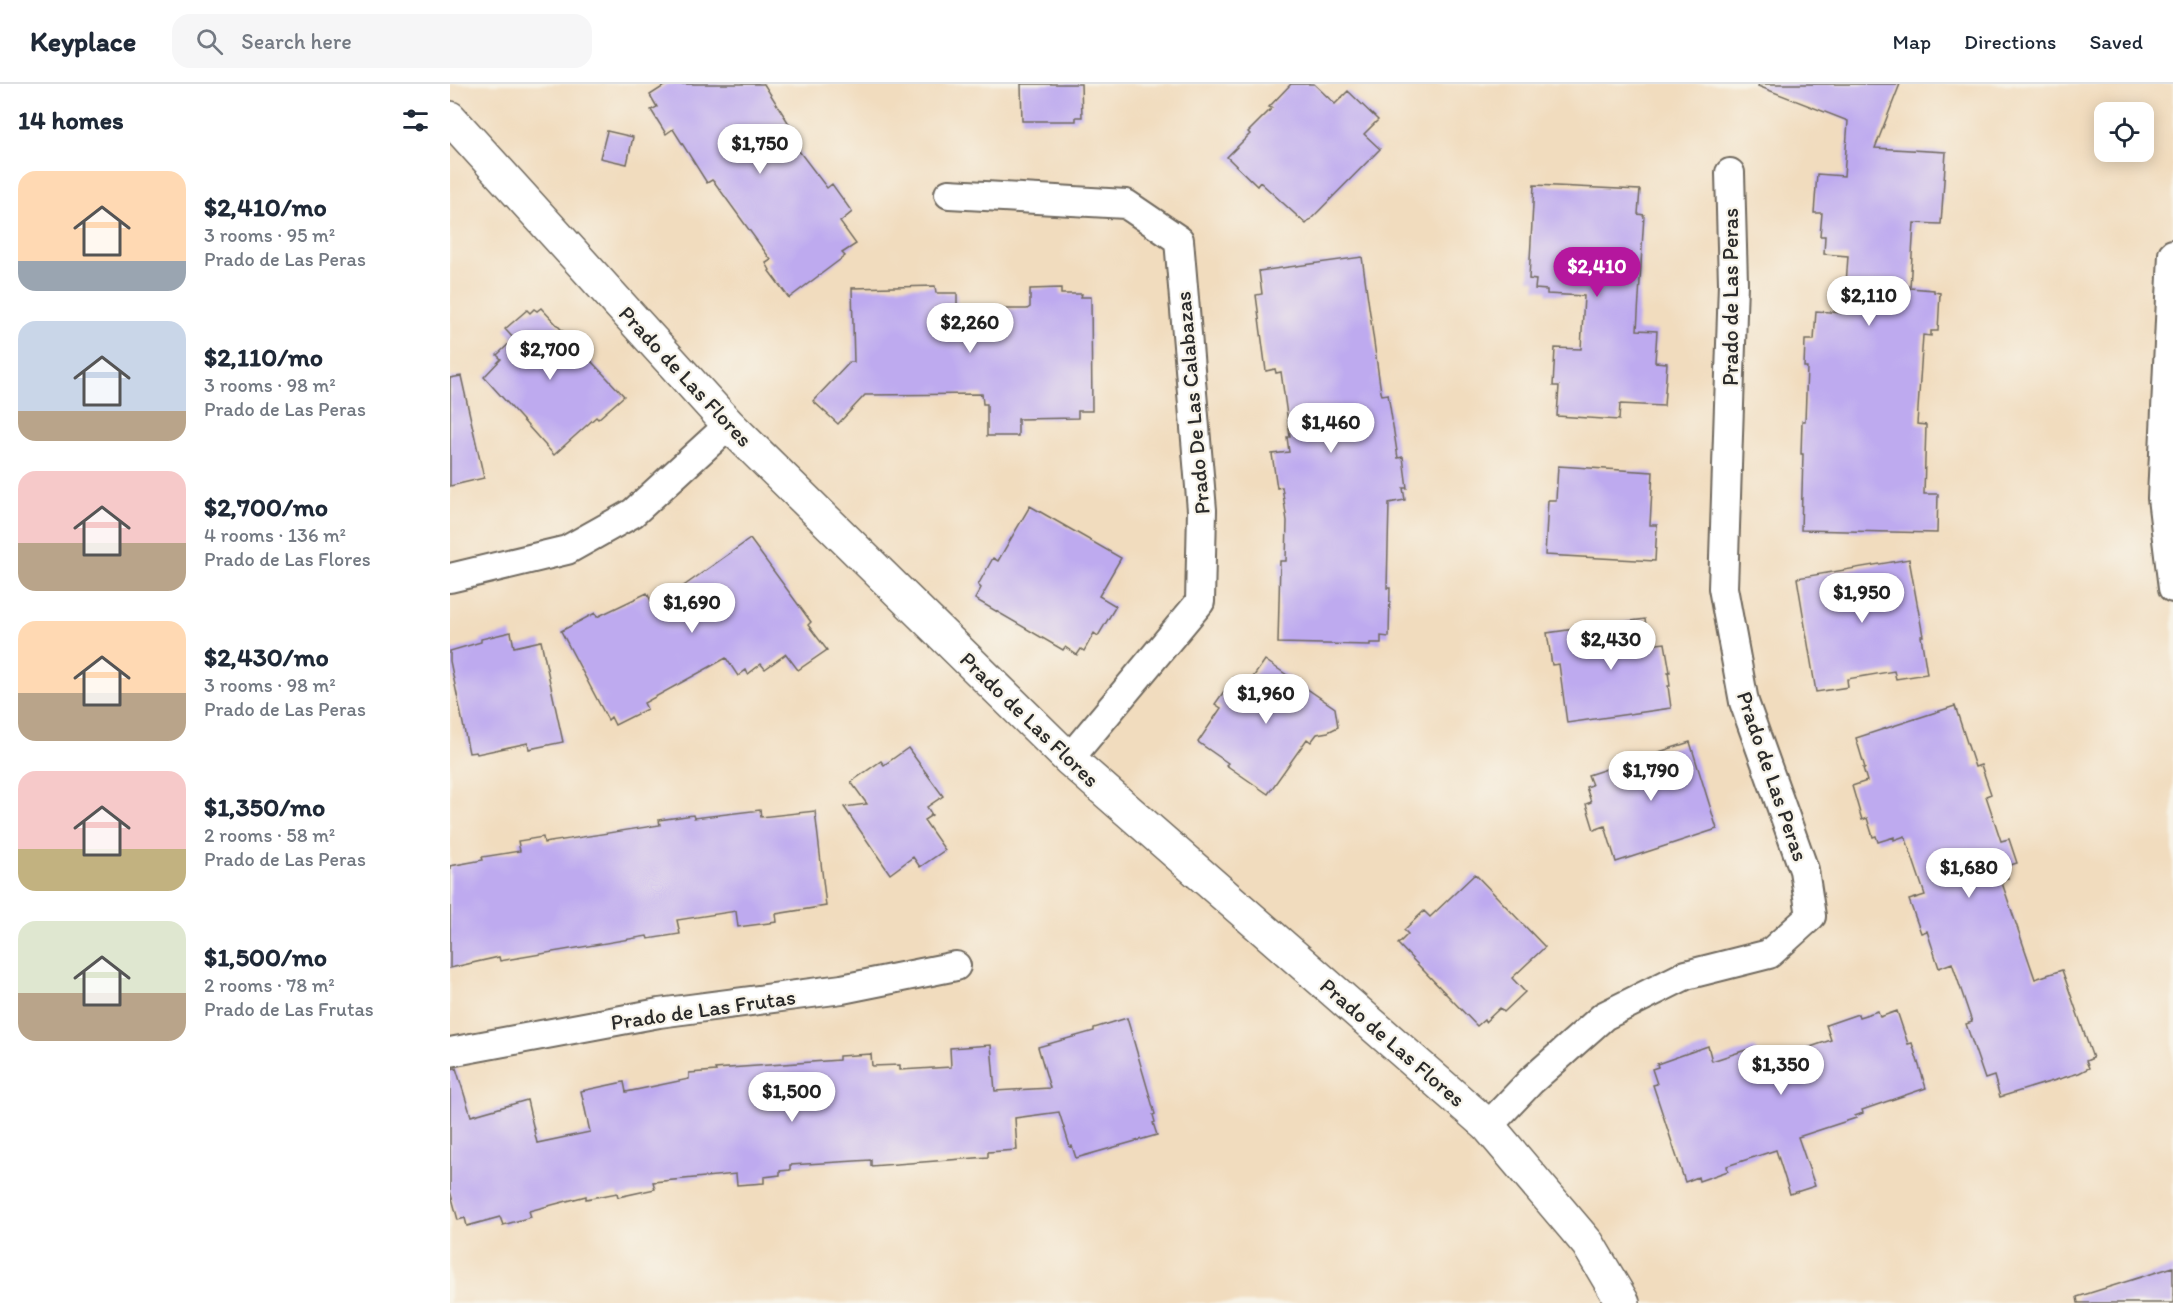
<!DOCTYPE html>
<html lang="en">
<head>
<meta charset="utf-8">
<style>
  :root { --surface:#fff; --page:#f6f6f7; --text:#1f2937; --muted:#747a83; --line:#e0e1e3; --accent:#b5179e }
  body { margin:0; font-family:Itim,sans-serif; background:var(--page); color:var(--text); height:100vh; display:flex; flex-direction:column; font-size:22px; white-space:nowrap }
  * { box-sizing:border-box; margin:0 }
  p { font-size:20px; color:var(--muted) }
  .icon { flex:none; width:33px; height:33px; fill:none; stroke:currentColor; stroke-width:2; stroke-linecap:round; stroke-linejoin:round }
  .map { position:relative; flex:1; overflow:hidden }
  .details { display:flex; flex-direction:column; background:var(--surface); width:450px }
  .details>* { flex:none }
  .buttons { position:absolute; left:1644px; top:18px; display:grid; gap:12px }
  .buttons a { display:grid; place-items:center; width:60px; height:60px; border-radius:12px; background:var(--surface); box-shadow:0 3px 15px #0003; font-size:30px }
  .price { position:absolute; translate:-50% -51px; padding:0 14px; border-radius:21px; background:#fff; color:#222; font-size:20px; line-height:39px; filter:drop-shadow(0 2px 3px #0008) }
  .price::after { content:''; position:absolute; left:50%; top:36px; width:18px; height:14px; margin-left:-9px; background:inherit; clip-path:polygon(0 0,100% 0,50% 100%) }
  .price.on { background:var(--accent); color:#fff }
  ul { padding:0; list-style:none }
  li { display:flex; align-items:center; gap:18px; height:150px; padding:0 18px }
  li span { display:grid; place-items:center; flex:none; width:168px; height:120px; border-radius:18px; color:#555 }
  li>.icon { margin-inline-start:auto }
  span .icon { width:72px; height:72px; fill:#fffc; stroke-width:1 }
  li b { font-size:26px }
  h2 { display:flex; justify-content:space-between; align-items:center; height:72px; padding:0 18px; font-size:26px }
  header { display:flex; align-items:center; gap:36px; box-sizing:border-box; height:84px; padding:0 30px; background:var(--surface); border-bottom:2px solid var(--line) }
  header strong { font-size:28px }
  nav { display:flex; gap:33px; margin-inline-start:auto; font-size:21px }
  .search { width:420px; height:54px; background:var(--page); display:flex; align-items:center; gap:15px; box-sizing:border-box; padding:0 21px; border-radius:18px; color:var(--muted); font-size:22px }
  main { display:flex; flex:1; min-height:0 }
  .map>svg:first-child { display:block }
  .building { fill:#beaaef }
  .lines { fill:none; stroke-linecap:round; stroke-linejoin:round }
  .minor-casing { stroke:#70695e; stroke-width:32 }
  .tertiary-casing { stroke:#70695e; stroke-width:36 }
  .minor { stroke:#fff; stroke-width:28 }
  .tertiary { stroke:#fff; stroke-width:33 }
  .labels { text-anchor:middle; stroke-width:4.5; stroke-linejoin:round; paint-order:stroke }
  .street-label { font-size:22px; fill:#2b2b2b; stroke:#f7f3e8 }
</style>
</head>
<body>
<header>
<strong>Keyplace</strong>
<div class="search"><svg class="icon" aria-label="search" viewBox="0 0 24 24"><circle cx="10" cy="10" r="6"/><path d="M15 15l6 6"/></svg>Search here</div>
<nav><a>Map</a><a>Directions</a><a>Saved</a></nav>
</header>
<main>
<section class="details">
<h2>14 homes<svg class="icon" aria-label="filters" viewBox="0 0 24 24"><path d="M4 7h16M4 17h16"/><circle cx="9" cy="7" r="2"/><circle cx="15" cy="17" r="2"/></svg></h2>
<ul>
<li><span style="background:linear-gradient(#ffd9b3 75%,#9aa5b1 0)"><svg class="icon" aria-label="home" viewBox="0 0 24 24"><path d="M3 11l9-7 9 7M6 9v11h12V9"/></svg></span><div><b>$2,410/mo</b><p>3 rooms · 95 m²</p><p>Prado de Las Peras</p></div></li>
<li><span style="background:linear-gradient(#c9d6e8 75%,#b9a48a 0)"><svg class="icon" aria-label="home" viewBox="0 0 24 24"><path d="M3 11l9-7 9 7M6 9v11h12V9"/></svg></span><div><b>$2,110/mo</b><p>3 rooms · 98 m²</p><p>Prado de Las Peras</p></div></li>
<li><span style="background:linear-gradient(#f6c9c9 60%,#b9a48a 0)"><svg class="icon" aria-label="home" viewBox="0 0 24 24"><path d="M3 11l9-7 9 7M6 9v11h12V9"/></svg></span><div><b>$2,700/mo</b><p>4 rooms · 136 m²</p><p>Prado de Las Flores</p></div></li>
<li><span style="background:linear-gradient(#ffd9b3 60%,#b9a48a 0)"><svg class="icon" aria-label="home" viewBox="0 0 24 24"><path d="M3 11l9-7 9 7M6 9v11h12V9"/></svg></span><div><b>$2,430/mo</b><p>3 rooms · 98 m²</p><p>Prado de Las Peras</p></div></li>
<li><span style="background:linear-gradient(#f6c9c9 65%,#c2b280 0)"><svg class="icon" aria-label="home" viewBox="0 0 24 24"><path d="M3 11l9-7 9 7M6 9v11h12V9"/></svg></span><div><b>$1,350/mo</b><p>2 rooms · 58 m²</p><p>Prado de Las Peras</p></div></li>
<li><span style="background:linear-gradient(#dfe7d0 60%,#b9a48a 0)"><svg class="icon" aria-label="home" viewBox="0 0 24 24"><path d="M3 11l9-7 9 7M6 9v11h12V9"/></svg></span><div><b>$1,500/mo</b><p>2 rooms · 78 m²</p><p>Prado de Las Frutas</p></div></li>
</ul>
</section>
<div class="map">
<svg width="1723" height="1219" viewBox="0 0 1723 1219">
  <rect width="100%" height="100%" fill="#f7f3e8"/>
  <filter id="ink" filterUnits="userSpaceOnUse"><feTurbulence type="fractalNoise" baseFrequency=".0167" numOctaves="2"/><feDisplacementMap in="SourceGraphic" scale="12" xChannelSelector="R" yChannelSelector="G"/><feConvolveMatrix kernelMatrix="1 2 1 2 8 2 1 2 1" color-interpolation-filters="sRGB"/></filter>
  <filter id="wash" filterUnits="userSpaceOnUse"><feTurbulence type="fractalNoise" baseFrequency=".008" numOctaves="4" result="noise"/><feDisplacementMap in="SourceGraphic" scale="24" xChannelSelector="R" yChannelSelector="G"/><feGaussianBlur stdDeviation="1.35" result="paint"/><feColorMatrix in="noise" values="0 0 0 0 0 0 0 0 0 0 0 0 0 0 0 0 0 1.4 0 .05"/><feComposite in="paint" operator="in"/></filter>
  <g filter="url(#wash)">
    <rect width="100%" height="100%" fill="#f1dcbe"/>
    <g id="blocks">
      <!-- building -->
      <path class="building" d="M 217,0 L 314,0 L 343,46 L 336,50 L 377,104 L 382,100 L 402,128 L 390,138 L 406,160 L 392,169 L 395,172 L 339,214 L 319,187 L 320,186 L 316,179 L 321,176 L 265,99 L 262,96 L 257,99 L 223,45 L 216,50 L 201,26 L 207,23 L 200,11 Z
        M 571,0 L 631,0 L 632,33 L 626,33 L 626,37 L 572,37 Z
        M 841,0 L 864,0 L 885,20 L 898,7 L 928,36 L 914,50 L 930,65 L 856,140 L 810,98 L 807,102 L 777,73 L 800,50 L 798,48 L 822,24 L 819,23 Z
        M 1309,0 L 1450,0 L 1425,64 L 1496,68 L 1491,140 L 1464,139 L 1460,204 L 1484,206 L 1484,208 L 1490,209 L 1488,247 L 1481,247 L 1481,252 L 1473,251 L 1467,340 L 1476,341 L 1474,410 L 1488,410 L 1487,449 L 1351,446 L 1353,370 L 1351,370 L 1352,337 L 1355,337 L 1357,283 L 1354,283 L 1355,256 L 1364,256 L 1366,227 L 1394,229 L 1398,172 L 1374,170 L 1375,152 L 1370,152 L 1372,129 L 1364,129 L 1367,90 L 1394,92 L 1398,37 L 1308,2 Z
        M 157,47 L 183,53 L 177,80 L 150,74 Z
        M 1084,101 L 1190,106 L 1188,130 L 1194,131 L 1187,246 L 1207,247 L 1205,278 L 1217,279 L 1214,322 L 1170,320 L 1169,336 L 1107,332 L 1109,302 L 1103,302 L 1105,264 L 1131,265 L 1134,212 L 1097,210 L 1097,206 L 1085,205 L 1086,196 L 1079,195 Z
        M 912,173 L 931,308 L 932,311 L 938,310 L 948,374 L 953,373 L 957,404 L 953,404 L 955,416 L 939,419 L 937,504 L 940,504 L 939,553 L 931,552 L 931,559 L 920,559 L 920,561 L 828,559 L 830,477 L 836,477 L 837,437 L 832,403 L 827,404 L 822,370 L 839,368 L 837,353 L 840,353 L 831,288 L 826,289 L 825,285 L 816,287 L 806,211 L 812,210 L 809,187 Z
        M 485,202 L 486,209 L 507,209 L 507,225 L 577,225 L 580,223 L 580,205 L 611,204 L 611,210 L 632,210 L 631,213 L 641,213 L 642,327 L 628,327 L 628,334 L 568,335 L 568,352 L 537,352 L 537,320 L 533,320 L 532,310 L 415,311 L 388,340 L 363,317 L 400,278 L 404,278 L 402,204 Z
        M 91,224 L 174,312 L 148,335 L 146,333 L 104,371 L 34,293 L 51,275 L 47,271 L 64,255 L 55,245 L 77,226 L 80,229 L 84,225 L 87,227 Z
        M 11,292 L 34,394 L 0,402 L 0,294 Z
        M 1108,382 L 1203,388 L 1200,441 L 1207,441 L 1205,477 L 1095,471 L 1098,416 L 1106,416 Z
        M 580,422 L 671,474 L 649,512 L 666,522 L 648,552 L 644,549 L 634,567 L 631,565 L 627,571 L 615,563 L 613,566 L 525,515 L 531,504 L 528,501 L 543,474 L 548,477 Z
        M 300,455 L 361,538 L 358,541 L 377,566 L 348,586 L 336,570 L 315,585 L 311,580 L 298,590 L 296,586 L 288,592 L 276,574 L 194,619 L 197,625 L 165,641 L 161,633 L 158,636 L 111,547 L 145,529 L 147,533 L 197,509 L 204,523 Z
        M 1459,475 L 1473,552 L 1471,552 L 1477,590 L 1446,595 L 1444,587 L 1397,595 L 1398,603 L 1366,608 L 1347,494 Z
        M 1195,535 L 1199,561 L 1215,559 L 1220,588 L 1218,588 L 1220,602 L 1218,602 L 1221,624 L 1117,639 L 1109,580 L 1102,581 L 1097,549 Z
        M 61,548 L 64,563 L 91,557 L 113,658 L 79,665 L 78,659 L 27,670 L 26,668 L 19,669 L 0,577 L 0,567 L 31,558 L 31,555 Z
        M 815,576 L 885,624 L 888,643 L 878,648 L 867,650 L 861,658 L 857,655 L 818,710 L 776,681 L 778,679 L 748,658 L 771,624 L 765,620 L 784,593 L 797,602 Z
        M 1505,622 L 1525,683 L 1531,681 L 1541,710 L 1536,712 L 1551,757 L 1559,755 L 1567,779 L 1557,782 L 1558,785 L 1556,786 L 1558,794 L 1551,796 L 1585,895 L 1612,886 L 1643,974 L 1636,977 L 1639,984 L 1629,989 L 1550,1013 L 1544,992 L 1535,995 L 1516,940 L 1522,938 L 1502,879 L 1489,884 L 1477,847 L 1471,849 L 1459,816 L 1475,811 L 1455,752 L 1444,756 L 1444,753 L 1428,758 L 1426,752 L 1423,753 L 1417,734 L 1412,736 L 1402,702 L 1417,697 L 1413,684 L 1415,684 L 1406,654 Z
        M 1240,658 L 1267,745 L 1166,778 L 1155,742 L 1144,746 L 1136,720 L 1141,718 L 1136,703 L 1142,701 L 1138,691 Z
        M 458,664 L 493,712 L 477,723 L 482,731 L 474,736 L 495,766 L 470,783 L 463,773 L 440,790 L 394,723 L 417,720 L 401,698 L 431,677 L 434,681 Z
        M 310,726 L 311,733 L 365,727 L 376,822 L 326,830 L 327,838 L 288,843 L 286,827 L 227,836 L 230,850 L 198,855 L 197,852 L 50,877 L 49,873 L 0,884 L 0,782 L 33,776 L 32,773 L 70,767 L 68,757 L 93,753 L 94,759 L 210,741 L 209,736 L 243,731 L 244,734 Z
        M 1025,790 L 1095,863 L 1062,894 L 1075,908 L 1054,928 L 1050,924 L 1035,938 L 1034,936 L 1027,942 L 948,860 L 958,850 L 954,846 L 974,827 L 980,833 Z
        M 1428,927 L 1430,933 L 1447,927 L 1458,960 L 1462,959 L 1476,1004 L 1412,1026 L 1413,1029 L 1405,1032 L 1406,1034 L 1348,1053 L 1365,1102 L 1340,1110 L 1326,1066 L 1277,1082 L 1278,1087 L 1249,1097 L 1248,1093 L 1235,1098 L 1203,1001 L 1207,1000 L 1202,985 L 1208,983 L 1207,980 L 1258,962 L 1262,977 L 1305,963 L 1310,980 L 1381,956 L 1376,941 L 1408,930 L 1409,933 Z
        M 677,934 L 705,1030 L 703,1031 L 705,1038 L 703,1039 L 707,1051 L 626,1074 L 622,1062 L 620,1063 L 609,1028 L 565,1034 L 567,1066 L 538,1068 L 538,1073 L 421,1082 L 421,1076 L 340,1081 L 340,1086 L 330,1087 L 330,1091 L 314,1093 L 314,1099 L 287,1101 L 286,1090 L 203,1098 L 205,1105 L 168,1113 L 167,1109 L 136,1115 L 136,1112 L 79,1127 L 81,1133 L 53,1141 L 50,1133 L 17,1142 L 15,1134 L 8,1136 L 0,1107 L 0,985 L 6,984 L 21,1032 L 77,1016 L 87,1059 L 140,1048 L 131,1007 L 174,998 L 176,1008 L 239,995 L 239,989 L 266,987 L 265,985 L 389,976 L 389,972 L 421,970 L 422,982 L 450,981 L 450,986 L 501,983 L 500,964 L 541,961 L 545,1007 L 600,1004 L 588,963 L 644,947 L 644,944 Z
        M 1723,1183 L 1723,1219 L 1628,1219 L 1627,1213 Z"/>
    </g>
  </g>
  <g filter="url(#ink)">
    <use href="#blocks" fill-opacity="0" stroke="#70695e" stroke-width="1.5"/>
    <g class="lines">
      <defs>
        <path id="minor" d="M 499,110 L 676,120 L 729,156 L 752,426 L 750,518 L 619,675
          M 1723,170 L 1712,414 L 1723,504
          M 0,494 L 117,466 L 183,429 L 279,341
          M 0,968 L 209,929 L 392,905 L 506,882
          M 1038,1042 L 1081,997 L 1154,932 L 1236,891 L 1319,870 L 1361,832 L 1354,786 L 1294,618 L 1273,504 L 1283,199 L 1280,89"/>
        <path id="tertiary" d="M 0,34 L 279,341 L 619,675 L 1038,1042 L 1138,1160 L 1173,1219"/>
      </defs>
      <!-- minor casing -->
      <use href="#minor" class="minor-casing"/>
      <!-- tertiary casing -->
      <use href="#tertiary" class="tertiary-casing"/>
      <!-- minor -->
      <use href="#minor" class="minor"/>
      <!-- tertiary -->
      <use href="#tertiary" class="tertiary"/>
    </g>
  </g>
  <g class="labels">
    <!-- street labels -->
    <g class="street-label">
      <text transform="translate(1280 213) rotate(-90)" y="8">Prado de Las Peras</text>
      <text transform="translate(236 292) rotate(47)" y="8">Prado de Las Flores</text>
      <text transform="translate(742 319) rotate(-95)" y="8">Prado De Las Calabazas</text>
      <text transform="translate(580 635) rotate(44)" y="8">Prado de Las Flores</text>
      <text transform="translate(1323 692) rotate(71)" y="8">Prado de Las Peras</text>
      <text transform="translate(253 925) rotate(-8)" y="8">Prado de Las Frutas</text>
      <text transform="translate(943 958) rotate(41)" y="8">Prado de Las Flores</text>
    </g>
  </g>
</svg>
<div class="buttons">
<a><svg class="icon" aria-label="locate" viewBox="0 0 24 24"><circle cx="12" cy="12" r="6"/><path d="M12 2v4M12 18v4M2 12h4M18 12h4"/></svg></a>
</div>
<b class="price" style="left:310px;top:91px">$1,750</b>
<b class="price on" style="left:1147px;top:214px">$2,410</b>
<b class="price" style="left:1419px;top:243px">$2,110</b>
<b class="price" style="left:520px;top:270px">$2,260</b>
<b class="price" style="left:100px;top:297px">$2,700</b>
<b class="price" style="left:881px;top:370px">$1,460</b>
<b class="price" style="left:1412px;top:540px">$1,950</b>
<b class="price" style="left:242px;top:550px">$1,690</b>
<b class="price" style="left:1161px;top:587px">$2,430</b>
<b class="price" style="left:816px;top:641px">$1,960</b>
<b class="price" style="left:1201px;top:718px">$1,790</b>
<b class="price" style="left:1519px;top:815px">$1,680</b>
<b class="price" style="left:1331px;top:1012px">$1,350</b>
<b class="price" style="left:342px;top:1039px">$1,500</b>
</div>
</main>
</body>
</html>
